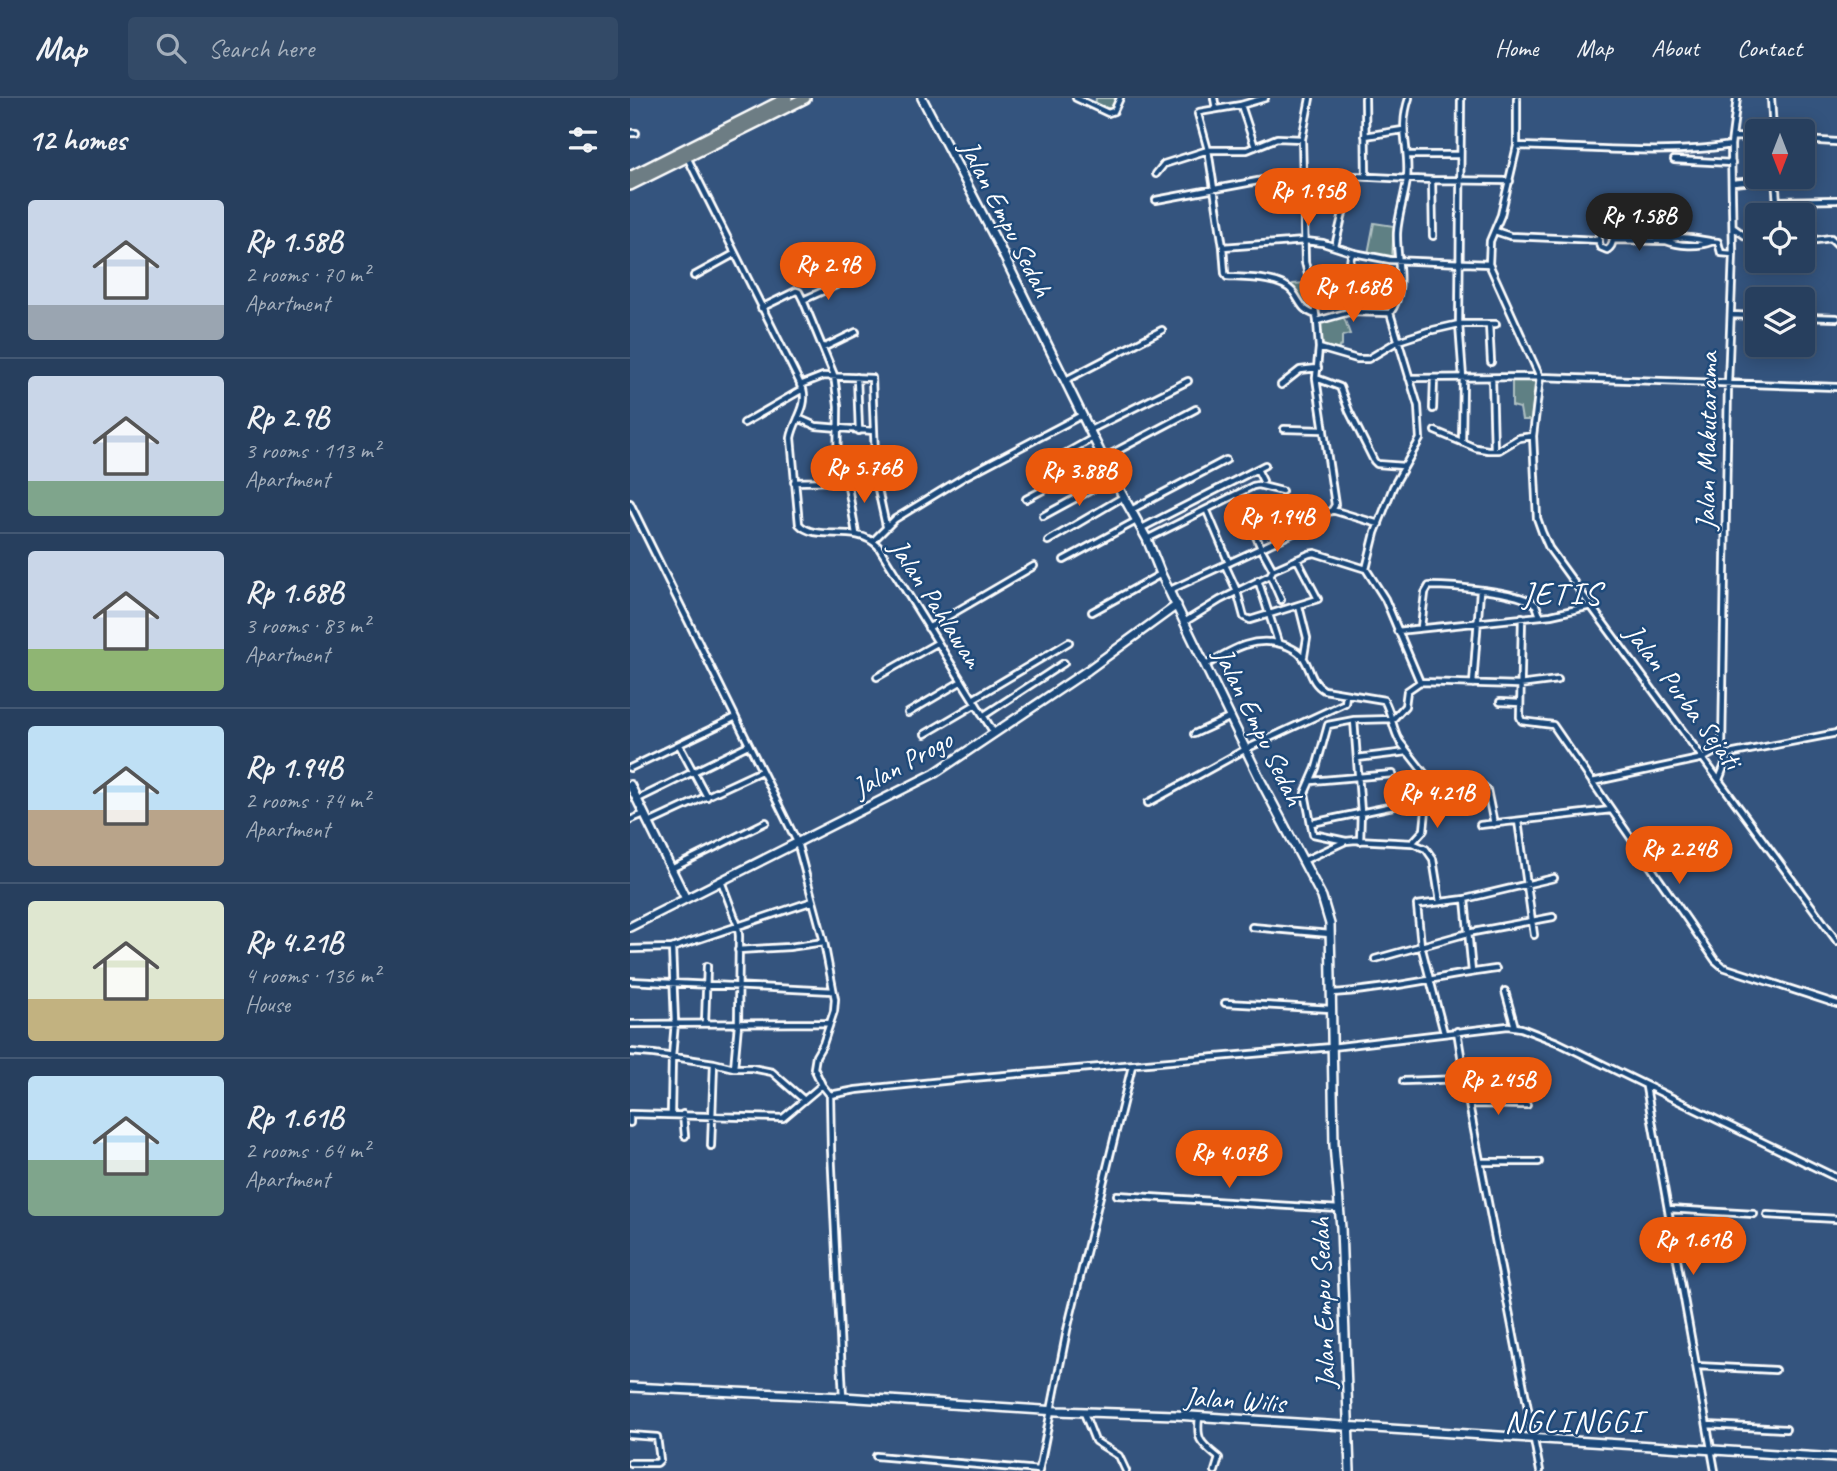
<!DOCTYPE html>
<html lang="en">
<head>
<meta charset="utf-8">
<style>
  :root { --surface:#273f5e; --page:#334a67; --text:#f1f3f6; --muted:#a4afbc; --line:#435873; --accent:#ea580c }
  body { margin:0; font-family:Caveat,sans-serif; background:var(--page); color:var(--text); height:100vh; display:flex; flex-direction:column; font-size:26px; white-space:nowrap }
  * { box-sizing:border-box; margin:0 }
  p { font-size:23px; color:var(--muted) }
  .icon { flex:none; width:38px; height:38px; fill:none; stroke:currentColor; stroke-width:2; stroke-linecap:round; stroke-linejoin:round }
  .map { position:relative; flex:1; overflow:hidden }
  .side { display:flex; flex-direction:column; background:var(--surface); width:630px }
  .side>* { flex:none }
  .needle { width:46px; rotate:180deg }
  .controls { position:absolute; left:1115px; top:21px; display:grid; gap:14px }
  .controls a { display:grid; place-items:center; width:70px; height:70px; border-radius:7px; background:var(--surface); box-shadow:0 4px 18px #0003,0 0 0 2px var(--line); font-size:35px }
  .price { position:absolute; translate:-50% -60px; padding:0 16px; border-radius:24px; background:var(--accent); color:#fff; font-size:23px; line-height:46px; filter:drop-shadow(0 2px 4px #0008) }
  .price::after { content:''; position:absolute; left:50%; top:42px; width:21px; height:16px; margin-left:-10px; background:inherit; clip-path:polygon(0 0,100% 0,50% 100%) }
  .price.current { background:#222; color:#fff }
  ul { padding:0; list-style:none }
  li { display:flex; align-items:center; gap:21px; height:175px; padding:0 28px }
  li+li { border-top:2px solid var(--line) }
  li span { display:grid; place-items:center; flex:none; width:196px; height:140px; border-radius:7px; color:#555 }
  li>.icon { margin-inline-start:auto }
  span .icon { width:84px; height:84px; fill:#fffc; stroke-width:1 }
  li b { font-size:30px }
  h2 { display:flex; justify-content:space-between; align-items:center; height:84px; padding:0 28px; font-size:30px }
  header { display:flex; align-items:center; gap:42px; box-sizing:border-box; height:98px; padding:0 35px; background:var(--surface); border-bottom:2px solid var(--line) }
  header strong { font-size:33px }
  nav { display:flex; gap:38px; margin-inline-start:auto; font-size:24px }
  .search { width:490px; height:63px; background:var(--page); display:flex; align-items:center; gap:18px; box-sizing:border-box; padding:0 24px; border-radius:7px; color:var(--muted); font-size:26px }
  main { display:flex; flex:1; min-height:0 }
  .map>svg:first-child { display:block }
  .green { fill:#5f8084; stroke:#afc0c2; stroke-width:2 }
  .lines { fill:none; stroke-linecap:round; stroke-linejoin:round }
  .street-casing { stroke:#fff; stroke-width:10 }
  .secondary-casing { stroke:#fff; stroke-width:12 }
  .highway-casing { stroke:#fff; stroke-width:14 }
  .street { stroke:#1f4a7a; stroke-width:4.5 }
  .secondary { stroke:#1f4a7a; stroke-width:7 }
  .highway { stroke:#6d7d84; stroke-width:9 }
  .labels { text-anchor:middle; stroke-width:5; stroke-linejoin:round; paint-order:stroke }
  .street-label { font-size:28px; fill:#fff; stroke:#1f4a7a }
  .quarter-label { font-size:32px; letter-spacing:2px; fill:#fff; stroke:#1f4a7a }
</style>
</head>
<body>
<header>
<strong>Map</strong>
<div class="search"><svg class="icon" aria-label="search" viewBox="0 0 24 24"><circle cx="10" cy="10" r="6"/><path d="M15 15l6 6"/></svg>Search here</div>
<nav><a>Home</a><a>Map</a><a>About</a><a>Contact</a></nav>
</header>
<main>
<section class="side">
<h2>12 homes<svg class="icon" aria-label="filters" viewBox="0 0 24 24"><path d="M4 7h16M4 17h16"/><circle cx="9" cy="7" r="2"/><circle cx="15" cy="17" r="2"/></svg></h2>
<ul>
<li><span style="background:linear-gradient(#c9d6e8 75%,#9aa5b1 0)"><svg class="icon" aria-label="home" viewBox="0 0 24 24"><path d="M3 11l9-7 9 7M6 9v11h12V9"/></svg></span><div><b>Rp 1.58B</b><p>2 rooms · 70 m²</p><p>Apartment</p></div></li>
<li><span style="background:linear-gradient(#c9d6e8 75%,#7fa58c 0)"><svg class="icon" aria-label="home" viewBox="0 0 24 24"><path d="M3 11l9-7 9 7M6 9v11h12V9"/></svg></span><div><b>Rp 2.9B</b><p>3 rooms · 113 m²</p><p>Apartment</p></div></li>
<li><span style="background:linear-gradient(#c9d6e8 70%,#8fb573 0)"><svg class="icon" aria-label="home" viewBox="0 0 24 24"><path d="M3 11l9-7 9 7M6 9v11h12V9"/></svg></span><div><b>Rp 1.68B</b><p>3 rooms · 83 m²</p><p>Apartment</p></div></li>
<li><span style="background:linear-gradient(#bfe0f5 60%,#b9a48a 0)"><svg class="icon" aria-label="home" viewBox="0 0 24 24"><path d="M3 11l9-7 9 7M6 9v11h12V9"/></svg></span><div><b>Rp 1.94B</b><p>2 rooms · 74 m²</p><p>Apartment</p></div></li>
<li><span style="background:linear-gradient(#dfe7d0 70%,#c2b280 0)"><svg class="icon" aria-label="home" viewBox="0 0 24 24"><path d="M3 11l9-7 9 7M6 9v11h12V9"/></svg></span><div><b>Rp 4.21B</b><p>4 rooms · 136 m²</p><p>House</p></div></li>
<li><span style="background:linear-gradient(#bfe0f5 60%,#7fa58c 0)"><svg class="icon" aria-label="home" viewBox="0 0 24 24"><path d="M3 11l9-7 9 7M6 9v11h12V9"/></svg></span><div><b>Rp 1.61B</b><p>2 rooms · 64 m²</p><p>Apartment</p></div></li>
</ul>
</section>
<div class="map">
<svg width="1207" height="1373" viewBox="0 0 1207 1373">
  <rect width="100%" height="100%" fill="#34547e"/>
  <filter id="ink" filterUnits="userSpaceOnUse"><feTurbulence type="fractalNoise" baseFrequency=".0143" numOctaves="2"/><feDisplacementMap in="SourceGraphic" scale="14" xChannelSelector="R" yChannelSelector="G"/><feConvolveMatrix kernelMatrix="1 2 1 2 8 2 1 2 1" color-interpolation-filters="sRGB"/></filter>
  <g filter="url(#ink)">
    <!-- green -->
    <path class="green" d="M 466,0 L 488,0 L 483,11 L 476,15 L 465,10 Z
      M 744,125 L 764,128 L 762,160 L 738,156 Z
      M 676,185 L 682,214 L 668,207 L 658,190 L 663,186 Z
      M 713,217 L 720,236 L 712,238 L 712,248 L 709,249 L 708,254 L 691,249 L 688,224 Z
      M 882,282 L 906,282 L 901,322 L 892,322 L 890,310 L 882,308 Z"/>
    <g class="lines">
      <defs>
        <path id="street" d="M 446,0 L 478,15 L 484,13 L 490,0
          M 584,0 L 586,11
          M 635,0 L 611,7 L 569,14 L 568,16 L 578,52 L 593,149 L 595,175 L 597,179 C 615,180 651,179 663,194 C 672,206 670,211 686,217
          M 735,0 L 736,79
          M 831,0 L 829,226 L 833,280 L 832,344
          M 887,0 L 887,48 L 871,117 L 860,143 L 859,166 L 910,279 L 903,338 L 907,420 L 912,434 L 919,450 L 961,508 L 1207,843
          M 1141,0 L 1143,33
          M 611,7 L 625,49
          M 0,35 L 6,35
          M 735,38 L 773,32
          M 1102,39 L 1127,40
          M 1172,42 L 1207,44
          M 887,48 C 955,49 1037,58 1101,47
          M 778,57 L 829,57
          M 57,59 L 173,291 C 178,310 164,322 161,340 L 169,426 C 186,445 226,425 248,448 L 364,635
          M 1044,62 L 1102,65
          M 526,76 L 534,66 L 578,52 L 617,52 L 647,40 L 672,41
          M 1145,80 L 1148,117
          M 802,82 L 803,138
          M 1103,85 L 1145,81
          M 526,102 L 644,80 L 722,78 L 802,82 L 880,83
          M 1147,103 L 1207,102
          M 973,129 L 979,130 C 984,136 985,147 977,152 L 970,149 C 968,142 968,135 973,129 Z
          M 1104,130 L 1118,140 L 1127,143
          M 865,133 L 880,138 L 969,142
          M 983,142 L 1036,143 C 1048,148 1069,149 1081,144
          M 1036,143 C 1051,135 1072,143 1088,144 L 1091,155 L 1103,156
          M 1172,144 L 1201,140 L 1207,146
          M 705,148 L 722,78
          M 593,149 L 675,143 L 693,145 L 724,155 L 760,162 L 859,166
          M 64,178 L 104,156
          M 173,202 L 213,184
          M 131,210 L 166,193 L 169,194 L 173,202 L 204,277 L 208,308 L 207,382
          M 719,214 C 713,198 719,174 721,158 L 724,155
          M 760,215 L 788,308 L 790,341 L 763,389 L 745,435 L 736,471 L 755,501 L 790,584
          M 760,215 C 777,192 766,161 767,135 C 768,117 775,99 777,81 C 780,49 768,33 779,0
          M 1101,217 L 1127,218
          M 1172,219 L 1207,220
          M 687,223 L 719,214 L 760,215
          M 859,226 L 861,264
          M 803,232 L 829,226 L 866,226
          M 193,250 L 226,234
          M 689,250 L 727,261 L 738,261 L 768,243 L 799,233
          M 227,279 L 229,333
          M 686,280 L 710,289 L 719,313 L 744,363 L 747,366 L 773,368
          M 779,280 L 910,279 L 1207,289
          M 862,280 L 864,352
          M 436,282 L 532,232
          M 651,287 L 670,272 L 688,270
          M 803,311 L 804,280
          M 168,320 L 186,328 L 244,333 L 242,280 L 193,278 L 170,287
          M 114,325 L 173,291
          M 654,331 L 694,332
          M 460,332 L 558,283
          M 244,333 L 246,382 L 256,428
          M 805,333 L 846,350 L 858,352 L 869,352 L 889,340 L 903,338
          M 627,371 L 633,383
          M 404,373 L 463,340
          M 217,382 L 226,436
          M 164,384 L 261,382
          M 608,397 L 631,450 L 643,472
          M 396,401 L 566,311
          M 0,405 L 167,744 L 194,844 L 205,901 L 204,913 L 193,946 L 186,958 L 184,970 L 192,987 L 200,997 L 201,1051 L 213,1299
          M 501,412 L 596,362
          M 702,412 L 749,426
          M 577,413 L 599,465
          M 413,418 L 483,380
          M 512,430 L 635,367
          M 517,441 L 623,388 L 628,387 L 652,393
          M 243,443 L 265,421 L 334,379 L 452,317
          M 418,443 L 493,399
          M 434,462 L 506,423
          M 595,467 L 607,493 L 614,519 L 620,522 L 688,501 L 667,461
          M 640,477 L 651,502
          M 628,482 L 648,544
          M 540,492 L 672,431 L 702,412 L 705,407 L 686,280 L 689,250 L 687,223 L 682,193 L 675,164 L 672,41 L 680,0
          M 669,508 L 677,540 L 674,558
          M 462,514 L 531,476
          M 892,519 L 890,619 L 892,623 L 923,627 L 1085,862 L 1093,869 L 1207,906
          M 556,523 L 590,502 L 640,477 L 643,472 L 679,456 L 685,455 L 736,471
          M 791,529 L 795,495 L 799,488 C 821,488 890,493 906,507 L 910,518
          M 298,530 L 404,468
          M 767,533 L 921,517 L 961,508
          M 576,567 C 602,551 626,536 657,548 C 664,551 670,554 674,561 C 681,572 681,585 694,592 L 754,602 C 762,616 762,630 770,644 L 813,699
          M 247,579 L 307,545
          M 843,586 L 850,493
          M 343,601 L 439,544
          M 870,604 L 890,605
          M 278,615 L 332,583
          M 353,618 L 434,565
          M 724,622 L 731,714 L 730,743
          M 295,636 L 346,606
          M 564,636 L 601,619
          M 49,647 L 77,699
          M 1092,650 L 1098,286 L 1103,156 L 1101,47 L 1107,0
          M 1099,656 L 1207,635
          M 727,660 L 777,654
          M 0,670 L 104,620
          M 1089,682 L 1099,656
          M 681,683 L 763,676
          M 962,684 L 1074,660 L 1092,650
          M 8,701 L 118,647
          M 518,705 L 616,651 L 715,605 L 716,597
          M 0,722 L 14,716
          M 888,723 L 904,837
          M 19,725 L 131,673
          M 682,725 L 854,689 L 857,692 L 864,726
          M 850,727 L 981,712
          M 716,743 L 683,736 L 675,695 L 686,670 L 698,627 L 724,622 L 763,621 L 775,608 L 777,593 L 790,584 L 889,587 L 928,582
          M 783,744 L 794,732 L 797,702
          M 673,763 L 716,743 L 726,742 L 782,745 L 796,751 L 803,761 L 810,804
          M 41,771 L 136,724
          M 91,783 L 108,828 L 109,838 L 108,926 L 104,970
          M 835,801 L 842,874
          M 622,829 L 700,836
          M 0,851 L 42,850 L 183,803
          M 108,852 L 159,849 L 194,844
          M 745,861 L 838,835 L 923,819
          M 0,883 L 203,893
          M 875,893 L 885,929
          M 702,895 C 757,892 811,878 866,871
          M 595,905 L 701,911
          M 75,925 L 77,868
          M 0,926 L 200,925
          M 827,933 L 839,1006 L 910,1373
          M 814,935 L 791,847 L 787,807 L 835,801 L 924,780
          M 0,954 L 24,956 L 84,965 L 104,970 L 122,970 L 142,974 L 174,1002
          M 833,970 L 893,971
          M 773,983 L 834,981
          M 1016,989 L 1085,1373
          M 200,997 L 226,992 L 342,980 L 702,949 L 878,928 L 891,930 L 927,944 L 1207,1080
          M 839,1006 L 897,1007
          M 864,1007 L 865,970
          M 41,1015 L 42,959 L 45,924 L 42,850
          M 0,1016 L 153,1020 L 192,987
          M 0,1016 L 0,1025
          M 53,1016 L 55,1038
          M 81,1048 L 84,965
          M 850,1064 L 909,1064
          M 487,1097 L 709,1111
          M 1038,1111 L 1124,1116
          M 1137,1117 L 1207,1121
          M 1066,1268 L 1145,1272
          M 454,1315 L 465,1343 L 489,1358 L 496,1373
          M 569,1319 C 566,1343 571,1345 589,1360 L 585,1373
          M 1077,1327 L 1156,1331
          M 0,1337 L 27,1339 L 30,1362 L 27,1365 L 0,1365
          M 246,1358 L 409,1372
          M 409,1373 L 437,1232 L 502,968"/>
        <path id="secondary" d="M 292,0 L 368,146 L 483,380 L 517,441 L 531,476 L 632,685 L 692,799 L 700,826 L 704,1047 L 711,1130 L 720,1373
          M 0,687 L 55,799
          M 0,829 L 305,675 L 458,572 L 547,507
          M 0,1289 L 213,1299 L 427,1313 L 545,1317 L 1207,1360"/>
        <path id="highway" d="M 0,79 L 157,0
          M 0,87 L 175,0"/>
      </defs>
      <!-- street casing -->
      <use href="#street" class="street-casing"/>
      <!-- secondary casing -->
      <use href="#secondary" class="secondary-casing"/>
      <!-- highway casing -->
      <use href="#highway" class="highway-casing"/>
      <!-- street -->
      <use href="#street" class="street"/>
      <!-- secondary -->
      <use href="#secondary" class="secondary"/>
      <!-- highway -->
      <use href="#highway" class="highway"/>
    </g>
  </g>
  <g class="labels">
    <!-- street labels -->
    <g class="street-label">
      <text transform="translate(377 120) rotate(63)" y="10">Jalan Empu Sedah</text>
      <text transform="translate(1076 343) rotate(-89)" y="10">Jalan Makutarama</text>
      <text transform="translate(307 505) rotate(57)" y="10">Jalan Pahlawan</text>
      <text transform="translate(1054 598) rotate(53)" y="10">Jalan Purba Sejati</text>
      <text transform="translate(630 628) rotate(64)" y="10">Jalan Empu Sedah</text>
      <text transform="translate(272 665) rotate(-29)" y="10">Jalan Progo</text>
      <text transform="translate(692 1205) rotate(-92)" y="10">Jalan Empu Sedah</text>
      <text transform="translate(605 1301) rotate(4)" y="10">Jalan Wilis</text>
    </g>
    <!-- quarter labels -->
    <g class="quarter-label">
      <text x="932" y="506">JETIS</text>
      <text x="944" y="1334">NGLINGGI</text>
    </g>
  </g>
</svg>
<div class="controls">
<a><svg class="needle" viewBox="-14 -14 28 28"><path d="M0-13l5 13h-10z" fill="#e53935"/><path d="M0 13l5-13h-10z" fill="#a4afbc"/></svg></a>
<a><svg class="icon" aria-label="locate" viewBox="0 0 24 24"><circle cx="12" cy="12" r="6"/><path d="M12 2v4M12 18v4M2 12h4M18 12h4"/></svg></a>
<a><svg class="icon" aria-label="layers" viewBox="0 0 24 24"><path d="M12 4l9 5-9 5-9-5zM3 14l9 5 9-5"/></svg></a>
</div>
<b class="price" style="left:678px;top:130px">Rp 1.95B</b>
<b class="price current" style="left:1009px;top:155px">Rp 1.58B</b>
<b class="price" style="left:198px;top:204px">Rp 2.9B</b>
<b class="price" style="left:723px;top:226px">Rp 1.68B</b>
<b class="price" style="left:234px;top:407px">Rp 5.76B</b>
<b class="price" style="left:449px;top:410px">Rp 3.88B</b>
<b class="price" style="left:647px;top:456px">Rp 1.94B</b>
<b class="price" style="left:807px;top:732px">Rp 4.21B</b>
<b class="price" style="left:1049px;top:788px">Rp 2.24B</b>
<b class="price" style="left:868px;top:1019px">Rp 2.45B</b>
<b class="price" style="left:599px;top:1092px">Rp 4.07B</b>
<b class="price" style="left:1063px;top:1179px">Rp 1.61B</b>
</div>
</main>
</body>
</html>
